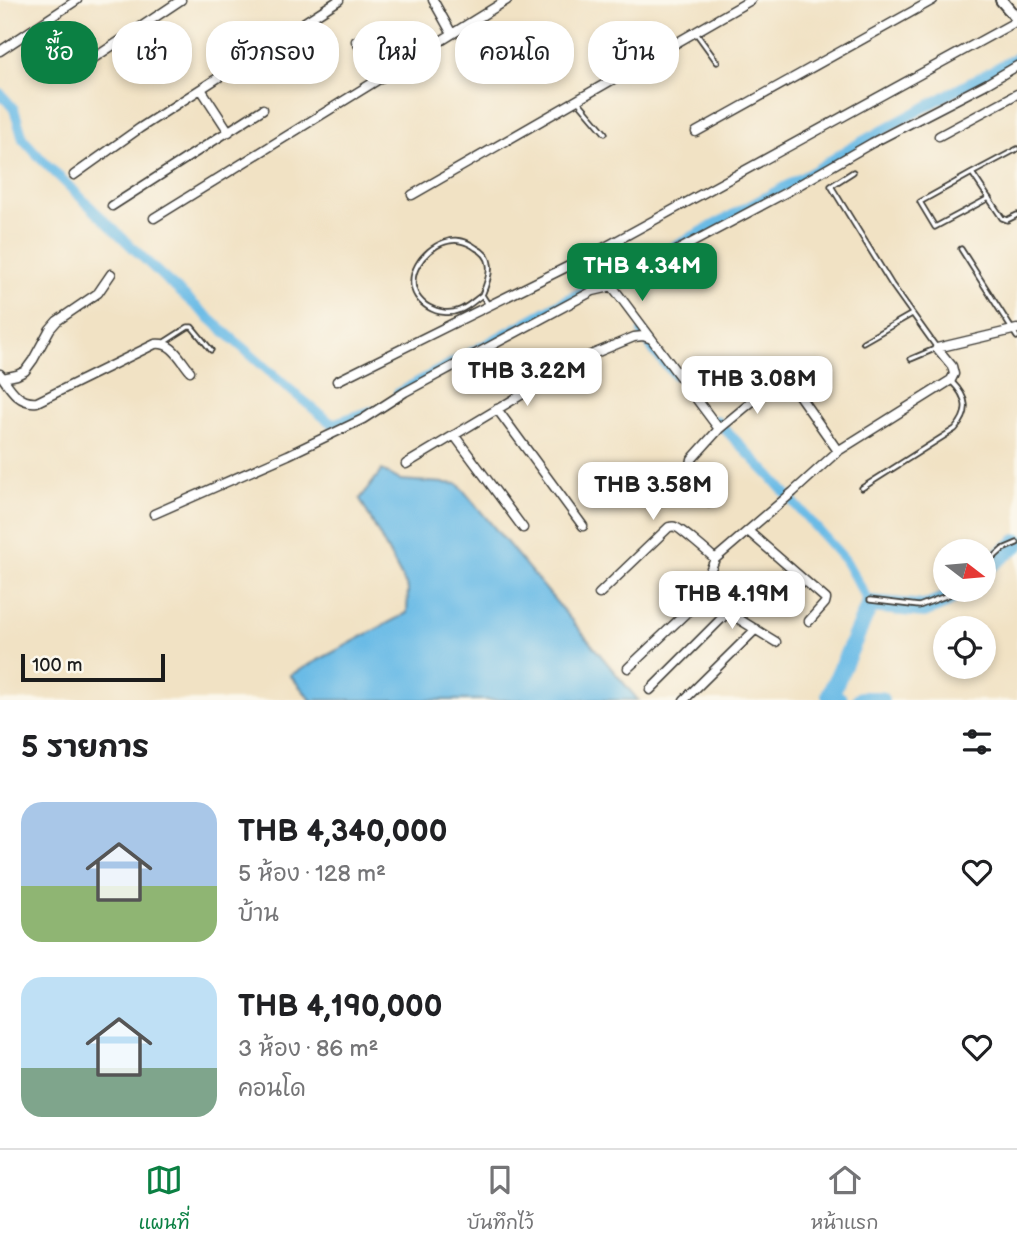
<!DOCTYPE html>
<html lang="th">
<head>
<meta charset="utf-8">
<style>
  :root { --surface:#fff; --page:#f6f6f6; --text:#202124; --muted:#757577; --line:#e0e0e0; --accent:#0b8043 }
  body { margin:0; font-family:"Balsamiq Sans","Playpen Sans Thai",sans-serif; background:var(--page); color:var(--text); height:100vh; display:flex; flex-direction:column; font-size:26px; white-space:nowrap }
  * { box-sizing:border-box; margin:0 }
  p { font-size:23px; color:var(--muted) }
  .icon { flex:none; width:38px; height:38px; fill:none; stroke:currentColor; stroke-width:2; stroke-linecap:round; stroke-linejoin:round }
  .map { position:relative; height:700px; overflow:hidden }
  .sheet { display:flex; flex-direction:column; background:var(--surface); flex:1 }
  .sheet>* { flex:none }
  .top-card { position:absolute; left:21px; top:21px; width:976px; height:63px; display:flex; gap:14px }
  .needle { width:46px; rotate:106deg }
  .tools { position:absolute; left:933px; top:539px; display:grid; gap:14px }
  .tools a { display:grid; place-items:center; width:63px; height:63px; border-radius:50%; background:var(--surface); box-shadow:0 4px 10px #0003; font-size:35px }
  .scale { position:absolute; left:21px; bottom:18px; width:144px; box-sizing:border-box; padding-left:7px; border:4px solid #1c1c1c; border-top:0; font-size:19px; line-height:24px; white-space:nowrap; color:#1c1c1c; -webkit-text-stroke:5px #fbf7ec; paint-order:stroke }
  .price { position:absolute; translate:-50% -60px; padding:0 16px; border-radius:14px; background:#fff; color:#222; font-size:23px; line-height:46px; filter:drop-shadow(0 2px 4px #0008) }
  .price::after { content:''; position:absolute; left:50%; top:42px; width:21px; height:16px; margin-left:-10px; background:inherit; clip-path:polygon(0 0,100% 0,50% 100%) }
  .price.active { background:var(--accent); color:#fff }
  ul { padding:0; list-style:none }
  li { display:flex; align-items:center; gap:21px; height:175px; padding:0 21px }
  li span { display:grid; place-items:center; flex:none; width:196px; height:140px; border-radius:21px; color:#555 }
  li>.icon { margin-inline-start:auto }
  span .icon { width:84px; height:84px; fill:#fffc; stroke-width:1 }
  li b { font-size:30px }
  h2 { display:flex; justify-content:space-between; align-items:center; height:84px; padding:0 21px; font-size:30px }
  .chip { padding:0 24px; border-radius:28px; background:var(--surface); box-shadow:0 4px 10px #0003; font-size:24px; line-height:63px }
  .chip.active { background:var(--accent); color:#fff }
  .dock { display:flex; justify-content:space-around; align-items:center; height:98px; border-top:2px solid var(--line); background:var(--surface); font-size:19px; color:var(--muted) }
  .dock a { display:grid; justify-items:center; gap:4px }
  .dock .active { color:var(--accent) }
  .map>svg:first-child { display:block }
  .water { fill:#6bbbe6; stroke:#446c81; stroke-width:2 }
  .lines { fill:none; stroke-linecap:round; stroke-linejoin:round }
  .canal { stroke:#6bbbe6; stroke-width:10 }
  .river { stroke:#6bbbe6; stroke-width:18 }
  .lane-casing { stroke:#3c3a35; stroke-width:7 }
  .street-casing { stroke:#3c3a35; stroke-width:11 }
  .secondary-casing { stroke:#3c3a35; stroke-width:14 }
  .lane { stroke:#fff; stroke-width:3.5 }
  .street { stroke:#fff; stroke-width:8 }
  .secondary { stroke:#fff; stroke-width:10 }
</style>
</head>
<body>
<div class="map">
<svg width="1017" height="700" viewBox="0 0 1017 700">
  <rect width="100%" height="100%" fill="#fbf7ec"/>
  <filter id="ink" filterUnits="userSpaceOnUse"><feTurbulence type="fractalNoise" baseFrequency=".0143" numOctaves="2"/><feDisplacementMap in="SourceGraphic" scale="14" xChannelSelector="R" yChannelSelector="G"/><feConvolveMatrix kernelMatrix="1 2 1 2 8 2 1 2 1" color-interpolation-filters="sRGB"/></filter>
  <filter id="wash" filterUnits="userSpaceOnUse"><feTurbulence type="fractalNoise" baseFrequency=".00686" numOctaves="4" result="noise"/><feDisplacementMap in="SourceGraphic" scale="28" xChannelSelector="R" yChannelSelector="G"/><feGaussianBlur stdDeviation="1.57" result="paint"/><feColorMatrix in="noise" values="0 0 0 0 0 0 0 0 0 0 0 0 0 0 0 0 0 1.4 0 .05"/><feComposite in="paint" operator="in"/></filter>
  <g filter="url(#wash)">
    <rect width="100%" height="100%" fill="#f1e2c4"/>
    <!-- water -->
    <path class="water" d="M 382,470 L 400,480 L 458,484 L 638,700 L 311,700 L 290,675 L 407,613 L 408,589 L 360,499 Z"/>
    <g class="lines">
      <!-- canal -->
      <path class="canal" d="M 0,93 L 14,109 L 23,139 L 43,161 L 162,276 L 287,387 L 332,424 L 371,411
        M 642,332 L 656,354 L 675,375
        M 398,393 L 597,283 L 621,275 L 814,171 L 850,148 L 1017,57
        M 716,420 L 770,476 L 845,560 L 870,604"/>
      <!-- river -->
      <path class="river" d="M 984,569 L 1017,543
        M 839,700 L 830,695 L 870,604 L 924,609 L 946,600 L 959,590
        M 861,700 L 880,700"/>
    </g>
  </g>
  <g filter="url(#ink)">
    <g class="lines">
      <defs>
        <path id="lane" d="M 696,33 L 717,62
          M 577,100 L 605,133
          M 1017,149 L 972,173 L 1002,218 L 1007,220 L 1017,215
          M 853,172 L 831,186 L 892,285 L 937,348 L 911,359
          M 972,173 L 920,202 L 935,227 L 989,198
          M 961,249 L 1017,337
          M 482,295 C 486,286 491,274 489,264 C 488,256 482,251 476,248 C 472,245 466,242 461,241 C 440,236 413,260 413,281 C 412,303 440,319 460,310 C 468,307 475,300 482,295 L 489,306
          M 863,342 L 912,314
          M 163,343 L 188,327 L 192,327 L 211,350
          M 862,488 L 955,429 C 970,412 968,398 952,382
          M 984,566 L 1003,549 L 1017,543
          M 870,600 L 919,606 L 951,594 L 957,590"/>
        <path id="street" d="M 433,0 L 452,34
          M 30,32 C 44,49 64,62 88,62 L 181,0
          M 356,41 L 380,79
          M 0,51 L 77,0
          M 201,89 L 229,132
          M 696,132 L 933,0
          M 939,136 L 1017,94
          M 74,175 L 140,128 L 339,0
          M 412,195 L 751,0
          M 112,206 L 263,109
          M 154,218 L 507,0
          M 612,286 L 719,429
          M 0,374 C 10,388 18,404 37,402 L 155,344 C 173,342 179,358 190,371
          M 3,378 L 17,375 L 25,371 L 33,360 L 50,329 L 57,321 L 98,293 L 111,274
          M 337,381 L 587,257 L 1017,21
          M 497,409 L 583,526
          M 454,435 L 523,528
          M 406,464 L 581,359 L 634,337 L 643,336 L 649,338
          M 709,503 L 695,485 L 690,471 L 692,459 L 719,429 L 777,381 L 785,381 L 791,384 L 838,451
          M 154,514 L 288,455 L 363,419 L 405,392 L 593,291 L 606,288 L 620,281 L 785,193 L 872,143 L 988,83 L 1017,66
          M 748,531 L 826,599 L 825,603 L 809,621
          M 599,594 L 669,527 C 671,527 673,526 675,527 C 679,527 710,554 715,559
          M 703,597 L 776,642
          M 628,668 L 703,597 L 707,578 L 715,559 L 793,492 L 838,451 L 951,380 L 954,374 L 952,366 L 937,348 L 1017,329
          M 650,690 L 728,612
          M 684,700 L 756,629"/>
        <path id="secondary" d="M 1001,0 L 1017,19"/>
      </defs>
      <!-- lane casing -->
      <use href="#lane" class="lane-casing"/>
      <!-- street casing -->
      <use href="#street" class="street-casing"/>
      <!-- secondary casing -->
      <use href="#secondary" class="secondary-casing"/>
      <!-- lane -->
      <use href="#lane" class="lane"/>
      <!-- street -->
      <use href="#street" class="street"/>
      <!-- secondary -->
      <use href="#secondary" class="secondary"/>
    </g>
  </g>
</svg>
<div class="tools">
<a><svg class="needle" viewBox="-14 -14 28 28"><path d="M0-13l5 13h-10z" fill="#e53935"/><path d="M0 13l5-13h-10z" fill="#757577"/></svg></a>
<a><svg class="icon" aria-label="locate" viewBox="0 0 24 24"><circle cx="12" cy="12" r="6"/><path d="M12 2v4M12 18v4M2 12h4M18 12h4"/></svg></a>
</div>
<div class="scale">100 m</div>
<b class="price active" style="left:642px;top:303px">THB 4.34M</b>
<b class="price" style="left:527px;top:408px">THB 3.22M</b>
<b class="price" style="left:757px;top:416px">THB 3.08M</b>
<b class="price" style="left:653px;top:522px">THB 3.58M</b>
<b class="price" style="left:732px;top:631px">THB 4.19M</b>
<div class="top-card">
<a class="chip active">ซื้อ</a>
<a class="chip">เช่า</a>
<a class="chip">ตัวกรอง</a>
<a class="chip">ใหม่</a>
<a class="chip">คอนโด</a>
<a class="chip">บ้าน</a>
</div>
</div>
<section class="sheet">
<h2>5 รายการ<svg class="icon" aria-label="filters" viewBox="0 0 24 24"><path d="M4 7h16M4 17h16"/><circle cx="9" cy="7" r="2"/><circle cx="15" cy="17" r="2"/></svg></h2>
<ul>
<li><span style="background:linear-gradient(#a9c7e8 60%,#8fb573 0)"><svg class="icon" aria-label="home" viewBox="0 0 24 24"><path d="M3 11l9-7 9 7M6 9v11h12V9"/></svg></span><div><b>THB 4,340,000</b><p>5 ห้อง · 128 m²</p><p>บ้าน</p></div><svg class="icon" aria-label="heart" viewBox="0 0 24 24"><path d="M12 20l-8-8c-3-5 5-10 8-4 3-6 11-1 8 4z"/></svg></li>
<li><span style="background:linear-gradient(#bfe0f5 65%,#7fa58c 0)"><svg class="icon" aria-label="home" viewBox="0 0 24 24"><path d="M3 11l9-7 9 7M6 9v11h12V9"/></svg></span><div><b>THB 4,190,000</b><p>3 ห้อง · 86 m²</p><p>คอนโด</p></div><svg class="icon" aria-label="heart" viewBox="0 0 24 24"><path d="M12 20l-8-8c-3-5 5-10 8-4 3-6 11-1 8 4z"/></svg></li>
</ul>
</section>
<nav class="dock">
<a class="active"><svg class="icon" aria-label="map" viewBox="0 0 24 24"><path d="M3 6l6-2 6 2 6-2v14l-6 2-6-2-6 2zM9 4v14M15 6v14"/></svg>แผนที่</a>
<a><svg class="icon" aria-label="saved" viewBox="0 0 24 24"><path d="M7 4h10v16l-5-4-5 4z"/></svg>บันทึกไว้</a>
<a><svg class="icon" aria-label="home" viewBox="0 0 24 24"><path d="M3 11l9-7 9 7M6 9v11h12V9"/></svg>หน้าแรก</a>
</nav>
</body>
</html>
